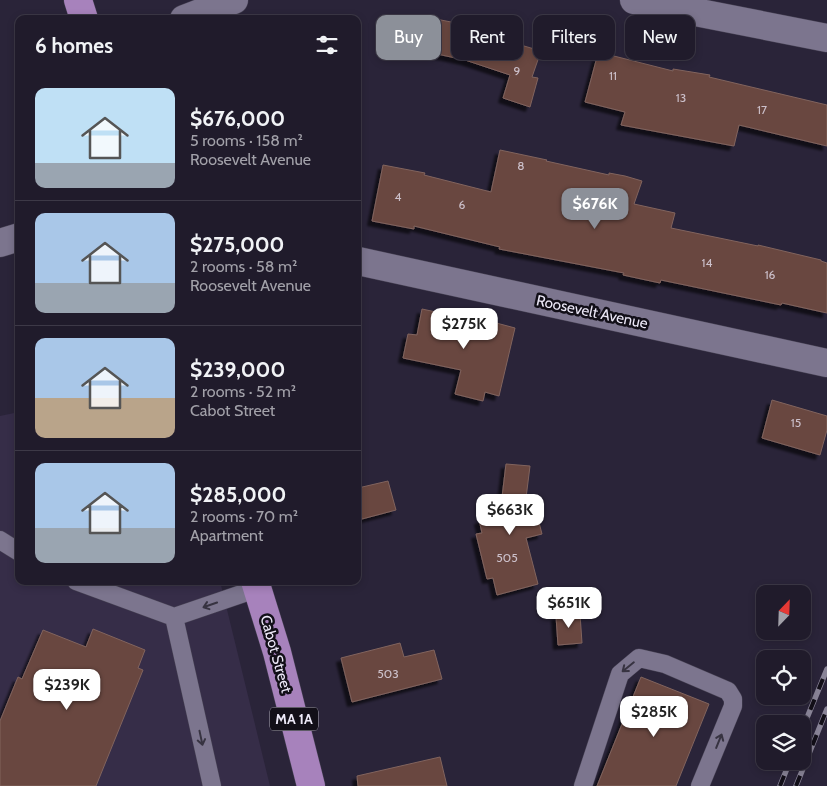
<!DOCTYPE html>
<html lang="en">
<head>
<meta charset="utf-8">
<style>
  :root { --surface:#201b2b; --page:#282433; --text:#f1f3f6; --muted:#a2a1a9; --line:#3d3947; --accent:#8c9099 }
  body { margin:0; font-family:Cabin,sans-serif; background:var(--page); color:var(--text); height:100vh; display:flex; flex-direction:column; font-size:19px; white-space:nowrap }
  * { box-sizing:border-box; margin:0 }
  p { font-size:16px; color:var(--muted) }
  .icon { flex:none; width:28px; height:28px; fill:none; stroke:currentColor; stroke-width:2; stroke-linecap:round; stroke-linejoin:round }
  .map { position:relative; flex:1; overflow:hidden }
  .side { position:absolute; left:15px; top:15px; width:346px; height:570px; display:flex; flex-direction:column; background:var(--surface); border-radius:10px; box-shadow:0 2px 8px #0003,0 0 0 1px var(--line) }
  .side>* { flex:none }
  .banner { position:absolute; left:376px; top:15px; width:375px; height:45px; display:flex; gap:10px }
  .needle { width:32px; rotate:23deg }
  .controls { position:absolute; left:756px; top:585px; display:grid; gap:10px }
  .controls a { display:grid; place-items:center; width:55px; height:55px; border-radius:10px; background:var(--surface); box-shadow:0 2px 8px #0003,0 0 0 1px var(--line); font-size:25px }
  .price { position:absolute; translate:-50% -42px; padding:0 11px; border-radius:10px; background:#fff; color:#222; font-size:16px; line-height:32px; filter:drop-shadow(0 1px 2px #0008) }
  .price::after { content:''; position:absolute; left:50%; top:30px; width:15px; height:11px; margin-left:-8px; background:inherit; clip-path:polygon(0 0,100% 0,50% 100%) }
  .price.active { background:var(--accent); color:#fff }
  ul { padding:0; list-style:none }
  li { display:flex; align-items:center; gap:15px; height:125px; padding:0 20px }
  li+li { border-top:1px solid var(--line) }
  li span { display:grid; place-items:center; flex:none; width:140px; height:100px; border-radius:10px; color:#555 }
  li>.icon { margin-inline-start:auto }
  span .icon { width:60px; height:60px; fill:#fffc; stroke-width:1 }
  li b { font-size:21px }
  h2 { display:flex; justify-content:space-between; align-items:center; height:60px; padding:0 20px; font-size:21px }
  .pill { padding:0 18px; border-radius:10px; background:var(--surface); box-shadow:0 2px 8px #0003,0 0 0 1px var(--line); font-size:18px; line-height:45px }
  .pill.active { background:var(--accent); color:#fff }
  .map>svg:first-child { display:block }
  .built { fill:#362d48 }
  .building { fill:#69463f; stroke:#81645e; filter:url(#shadow) }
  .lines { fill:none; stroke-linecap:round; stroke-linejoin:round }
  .lane-casing { stroke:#474254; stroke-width:19 }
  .street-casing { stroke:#474254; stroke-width:29 }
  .highway-casing { stroke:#474254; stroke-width:29 }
  .lane { stroke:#7c758e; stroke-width:18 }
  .street { stroke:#7c758e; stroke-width:28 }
  .highway { stroke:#a782bc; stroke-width:28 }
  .rail-casing { stroke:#898497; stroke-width:5.5 }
  .rail { stroke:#120f18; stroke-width:4; stroke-dasharray:11; stroke-linecap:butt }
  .oneway { stroke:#373341 }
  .labels { text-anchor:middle; stroke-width:5; stroke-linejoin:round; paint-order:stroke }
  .number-label { font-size:12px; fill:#ccc0ca }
  .shield { fill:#120f18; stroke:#aba8b5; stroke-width:1 }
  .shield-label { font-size:14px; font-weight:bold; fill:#ede9f8 }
  .street-label { font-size:15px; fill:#ede9f8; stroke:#120f18 }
</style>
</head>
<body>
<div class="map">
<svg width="827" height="786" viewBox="0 0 827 786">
  <defs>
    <filter id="shadow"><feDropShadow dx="-4.5" dy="4.5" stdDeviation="1" flood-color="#0009"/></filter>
  </defs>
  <rect width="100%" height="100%" fill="#2a2439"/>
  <!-- built -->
  <path class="built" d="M 19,412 L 19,581 L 220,581 L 270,786 L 0,786 L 0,416 Z"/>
  <!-- building -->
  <path class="building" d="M 416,15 L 471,26 L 470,30 L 541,51 L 532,77 L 538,78 L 530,107 L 503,98 L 510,75 L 465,60 L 409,48 Z
    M 606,54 L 673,71 L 673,69 L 710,75 L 709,77 L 827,105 L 827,146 L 739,125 L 734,146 L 621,125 L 625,112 L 585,102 L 597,57 L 605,59 Z
    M 500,150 L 547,160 L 546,161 L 609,175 L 609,173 L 625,176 L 642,181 L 634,204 L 675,213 L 671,228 L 758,246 L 758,245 L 821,260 L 821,261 L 827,263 L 827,313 L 782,303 L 781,305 L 661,280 L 660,283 L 623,275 L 624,273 L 499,249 L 500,247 L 414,226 L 414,229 L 372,221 L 383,165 L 425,173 L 424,175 L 491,192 Z
    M 422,309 L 473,320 L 474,317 L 515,328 L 499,396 L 485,392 L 483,401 L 455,394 L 461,370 L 403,358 L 408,334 L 417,335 Z
    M 772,400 L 827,416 L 827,430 L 820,455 L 762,438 Z
    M 506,464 L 530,466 L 524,514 L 536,511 L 542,534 L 526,538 L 538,584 L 497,595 L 493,578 L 487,579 L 476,534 L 482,533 L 479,520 L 500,514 Z
    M 388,481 L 396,510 L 362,519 L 358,503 L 358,488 Z
    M 580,614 L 582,643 L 558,645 L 556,616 Z
    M 93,629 L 145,650 L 138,668 L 143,670 L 96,786 L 0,786 L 0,721 L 18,677 L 22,679 L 43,630 L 86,647 Z
    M 400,643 L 404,657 L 434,650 L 442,679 L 352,702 L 341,658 Z
    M 641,677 L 709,704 L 676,786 L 597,786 Z
    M 440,757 L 447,786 L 358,786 L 357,776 Z"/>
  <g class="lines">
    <defs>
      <path id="lane" d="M 0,540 L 19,552
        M 76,581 L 174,617
        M 212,786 L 174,617 L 256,589
        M 583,786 L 620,674 L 639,658 L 665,664 L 728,691 L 733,699 L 733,706 L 700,786"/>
      <path id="street" d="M 634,0 L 827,38
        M 184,19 L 234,0
        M 0,243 L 19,237
        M 358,261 L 827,363"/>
      <path id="highway" d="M 78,0 L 84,19
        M 255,581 L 277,652 L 311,786"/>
    </defs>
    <!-- lane casing -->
    <use href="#lane" class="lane-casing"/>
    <!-- street casing -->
    <use href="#street" class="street-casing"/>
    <!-- highway casing -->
    <use href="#highway" class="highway-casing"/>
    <!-- lane -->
    <use href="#lane" class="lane"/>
    <!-- street -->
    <use href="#street" class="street"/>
    <!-- highway -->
    <use href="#highway" class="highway"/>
    <defs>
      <path id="rail" d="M 802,730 L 827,669
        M 780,786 L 790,761
        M 796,786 L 827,709"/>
    </defs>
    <!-- rail casing -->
    <use href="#rail" class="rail-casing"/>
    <!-- rail -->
    <use href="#rail" class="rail"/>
  </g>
  <!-- one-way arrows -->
  <defs><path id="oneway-shaft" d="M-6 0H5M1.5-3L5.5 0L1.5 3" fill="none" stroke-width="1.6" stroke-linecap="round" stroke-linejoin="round" transform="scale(1.25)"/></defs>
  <g class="oneway">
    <use href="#oneway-shaft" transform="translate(210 605) rotate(161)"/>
    <use href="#oneway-shaft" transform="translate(628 667) rotate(141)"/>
    <use href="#oneway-shaft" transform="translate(201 738) rotate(78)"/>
    <use href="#oneway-shaft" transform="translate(719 741) rotate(-68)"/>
  </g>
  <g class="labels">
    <!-- number labels -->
    <g class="number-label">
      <text x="517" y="75">9</text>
      <text x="613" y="80">11</text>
      <text x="681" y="102">13</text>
      <text x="762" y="114">17</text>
      <text x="521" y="170">8</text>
      <text x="398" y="201">4</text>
      <text x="462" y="209">6</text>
      <text x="707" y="267">14</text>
      <text x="770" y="279">16</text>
      <text x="796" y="427">15</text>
      <text x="507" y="562">505</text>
      <text x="388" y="678">503</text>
    </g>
    <!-- shield labels -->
    <rect class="shield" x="270" y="707.5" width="48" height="23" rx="4"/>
    <g class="shield-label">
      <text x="294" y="724">MA 1A</text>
    </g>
    <!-- street labels -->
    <g class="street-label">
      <text transform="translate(592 312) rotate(12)" y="5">Roosevelt Avenue</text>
      <text transform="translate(276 654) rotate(74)" y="5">Cabot Street</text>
    </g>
  </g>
</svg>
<div class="controls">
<a><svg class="needle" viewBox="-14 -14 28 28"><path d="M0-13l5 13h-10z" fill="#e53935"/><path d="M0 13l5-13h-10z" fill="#a2a1a9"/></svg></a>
<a><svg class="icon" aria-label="locate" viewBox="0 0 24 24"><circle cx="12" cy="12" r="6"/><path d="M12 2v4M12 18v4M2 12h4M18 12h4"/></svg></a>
<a><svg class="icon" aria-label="layers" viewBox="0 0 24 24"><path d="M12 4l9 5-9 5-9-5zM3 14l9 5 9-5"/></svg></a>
</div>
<b class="price active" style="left:595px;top:230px">$676K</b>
<b class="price" style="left:464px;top:350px">$275K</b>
<b class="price" style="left:510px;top:536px">$663K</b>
<b class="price" style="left:569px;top:629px">$651K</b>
<b class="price" style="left:67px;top:711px">$239K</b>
<b class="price" style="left:654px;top:738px">$285K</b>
<div class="banner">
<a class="pill active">Buy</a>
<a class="pill">Rent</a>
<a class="pill">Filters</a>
<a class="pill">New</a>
</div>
<section class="side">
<h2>6 homes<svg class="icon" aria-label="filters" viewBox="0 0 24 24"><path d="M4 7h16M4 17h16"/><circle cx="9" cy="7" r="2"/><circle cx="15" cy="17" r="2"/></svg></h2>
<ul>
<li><span style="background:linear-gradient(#bfe0f5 75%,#9aa5b1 0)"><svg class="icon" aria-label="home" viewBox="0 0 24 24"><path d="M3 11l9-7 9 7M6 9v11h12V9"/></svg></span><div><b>$676,000</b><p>5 rooms · 158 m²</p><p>Roosevelt Avenue</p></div></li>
<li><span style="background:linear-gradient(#a9c7e8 70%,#9aa5b1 0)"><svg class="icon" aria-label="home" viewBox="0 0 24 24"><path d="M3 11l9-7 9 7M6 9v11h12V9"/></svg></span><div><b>$275,000</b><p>2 rooms · 58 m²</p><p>Roosevelt Avenue</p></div></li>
<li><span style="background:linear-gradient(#a9c7e8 60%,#b9a48a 0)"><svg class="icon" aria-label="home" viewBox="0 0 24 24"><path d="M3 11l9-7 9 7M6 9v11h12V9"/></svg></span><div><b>$239,000</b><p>2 rooms · 52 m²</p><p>Cabot Street</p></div></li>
<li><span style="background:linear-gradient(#a9c7e8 65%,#9aa5b1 0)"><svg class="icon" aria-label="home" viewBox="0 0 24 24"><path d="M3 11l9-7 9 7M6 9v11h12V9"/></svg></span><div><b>$285,000</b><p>2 rooms · 70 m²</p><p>Apartment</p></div></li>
</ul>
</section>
</div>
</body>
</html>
